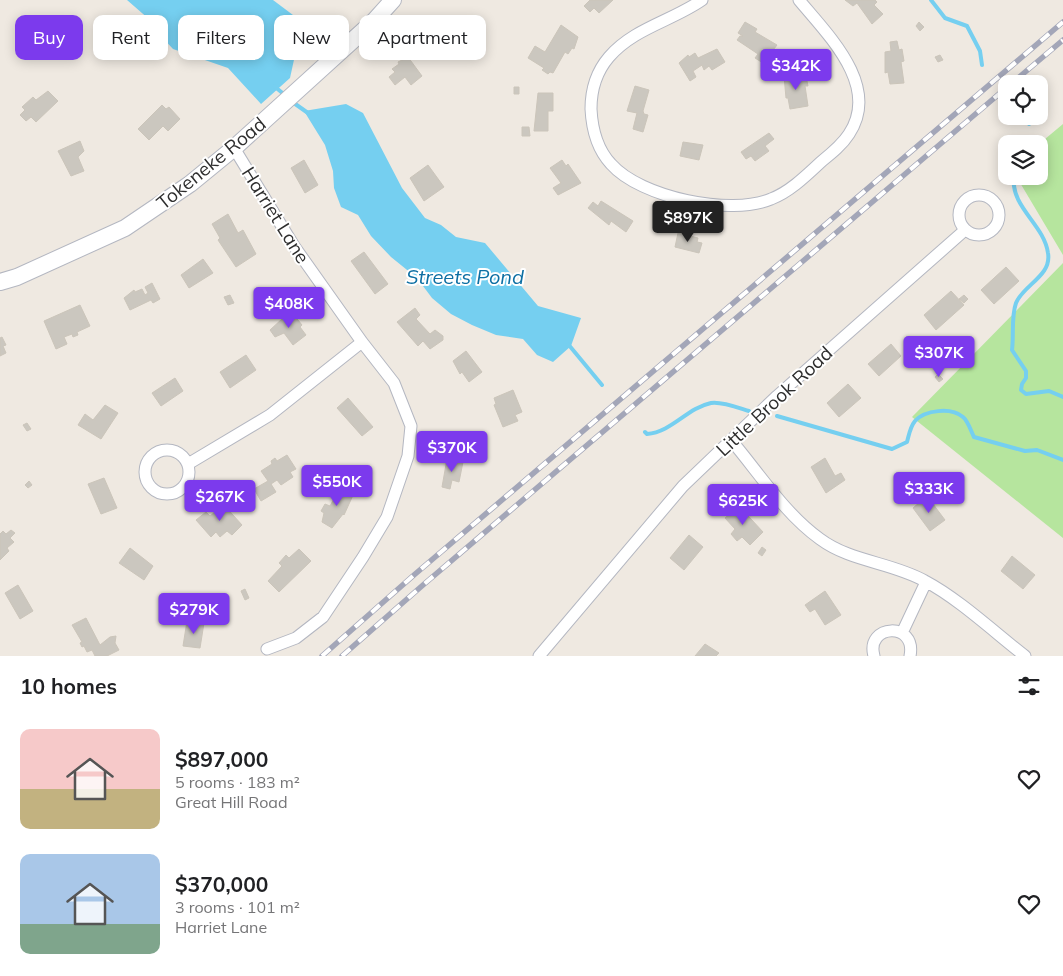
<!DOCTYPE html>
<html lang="en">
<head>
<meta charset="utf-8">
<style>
  :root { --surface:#fff; --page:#f2f2f2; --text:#202124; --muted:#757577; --accent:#7c3aed }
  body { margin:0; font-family:Mulish,sans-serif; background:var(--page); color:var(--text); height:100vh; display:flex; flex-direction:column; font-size:19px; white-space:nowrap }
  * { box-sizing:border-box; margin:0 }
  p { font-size:16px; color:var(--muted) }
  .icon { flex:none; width:28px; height:28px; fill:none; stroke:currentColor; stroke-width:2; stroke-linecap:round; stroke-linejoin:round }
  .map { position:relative; height:656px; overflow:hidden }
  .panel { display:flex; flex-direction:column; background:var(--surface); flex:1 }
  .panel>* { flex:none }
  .top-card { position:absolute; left:15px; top:15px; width:500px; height:45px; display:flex; gap:10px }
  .tools { position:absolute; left:998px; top:75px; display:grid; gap:10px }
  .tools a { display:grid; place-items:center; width:50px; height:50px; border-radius:10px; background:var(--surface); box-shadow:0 2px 12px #0003; font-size:25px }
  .price { position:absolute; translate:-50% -42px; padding:0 11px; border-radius:5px; background:var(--accent); color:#fff; font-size:16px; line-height:32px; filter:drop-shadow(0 1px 2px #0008) }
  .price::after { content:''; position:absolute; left:50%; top:30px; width:15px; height:11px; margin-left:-8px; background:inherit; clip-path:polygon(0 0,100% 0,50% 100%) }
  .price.active { background:#222; color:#fff }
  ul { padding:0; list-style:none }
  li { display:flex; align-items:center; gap:15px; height:125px; padding:0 20px }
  li span { display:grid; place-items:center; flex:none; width:140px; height:100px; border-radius:10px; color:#555 }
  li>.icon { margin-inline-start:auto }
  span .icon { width:60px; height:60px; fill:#fffc; stroke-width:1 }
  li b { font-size:21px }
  h2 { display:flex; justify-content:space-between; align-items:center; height:60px; padding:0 20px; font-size:21px }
  .pill { padding:0 18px; border-radius:10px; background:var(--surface); box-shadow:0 2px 12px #0003; font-size:18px; line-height:45px }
  .pill.active { background:var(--accent); color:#fff }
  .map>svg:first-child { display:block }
  .green { fill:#b6e59e }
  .water { fill:#75cff0 }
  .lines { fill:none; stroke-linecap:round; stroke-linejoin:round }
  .stream { stroke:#75cff0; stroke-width:4 }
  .building { fill:#cbc7bf; stroke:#cbc5ba }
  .street-casing { stroke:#b4b7c1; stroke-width:13 }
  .secondary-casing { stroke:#b4b7c1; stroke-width:18 }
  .street { stroke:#fff; stroke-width:11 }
  .secondary { stroke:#fff; stroke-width:16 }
  .rail-casing { stroke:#a3a6b8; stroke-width:5.5 }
  .rail { stroke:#fff; stroke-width:4; stroke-dasharray:11; stroke-linecap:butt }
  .labels { text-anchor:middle; stroke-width:4; stroke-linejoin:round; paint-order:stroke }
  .street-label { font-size:19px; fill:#2e2e2e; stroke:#fff }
  .water-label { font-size:20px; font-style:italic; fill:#0d6fa3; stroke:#fff }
</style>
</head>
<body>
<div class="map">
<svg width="1063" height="656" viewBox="0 0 1063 656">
  <rect width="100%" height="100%" fill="#efe9e1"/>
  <!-- green -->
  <path class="green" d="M 1063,124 L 1063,255 L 1016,176 L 1039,176 L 1039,144 Z
    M 1063,263 L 1063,538 L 912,417 Z"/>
  <!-- water -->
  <path class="water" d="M 127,0 L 273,0 L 293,15 L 299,37 L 290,78 L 261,104 L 228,68 L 173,49 L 160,35 L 150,20 Z
    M 346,104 L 363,113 L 402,188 L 425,218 L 441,225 L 456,237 L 485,243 L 538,306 L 581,318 L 571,346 L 553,362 L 537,355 L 523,339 L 496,335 L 472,325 L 451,314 L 432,298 L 417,278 L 391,257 L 371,236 L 358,215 L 341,207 L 334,188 L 333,171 L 325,145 L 304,111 Z"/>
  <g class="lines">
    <!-- stream -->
    <path class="stream" d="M 931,0 L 945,18 L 967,26 L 980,51 L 982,65
      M 274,86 L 286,96
      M 291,101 L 308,113
      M 1028,116 L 1029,124
      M 1014,176 C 1010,207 1044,224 1048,253 C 1052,276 1023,285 1016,303 C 1011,317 1014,335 1012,350 L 1026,371 L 1026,378 L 1022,384 L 1021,390 L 1026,394 L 1049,391 L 1063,397
      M 568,344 L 602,385
      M 777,416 L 892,449 L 907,442 C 909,435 910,427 915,421 C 925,410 951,407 963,417 C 968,421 971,431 974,437 L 1025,451 L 1037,450 L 1063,460
      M 645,432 L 647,434 C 672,432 687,408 711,403 C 721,401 739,408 749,411"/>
  </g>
  <!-- building -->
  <path class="building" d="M 590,0 L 613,0 L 599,13 L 594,8 L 590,12 L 584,6 Z
    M 845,0 L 875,0 L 877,2 L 874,5 L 883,14 L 872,24 L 857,3 L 853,6 Z
    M 455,21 L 464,30 L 458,35 L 466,44 L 456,53 L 451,48 L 446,53 L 435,42 Z
    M 745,22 L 757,29 L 755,32 L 777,45 L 763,63 L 755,58 L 758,54 L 737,40 L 740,36 L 743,36 L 738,33 Z
    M 919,22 L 924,27 L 920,31 L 916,26 Z
    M 561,25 L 578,37 L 574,49 L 572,48 L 568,54 L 565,52 L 553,73 L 550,72 L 548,74 L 542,70 L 544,68 L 528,58 L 535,46 L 545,52 Z
    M 897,41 L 899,50 L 902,49 L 904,61 L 901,62 L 904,83 L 890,84 L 888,72 L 885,73 L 885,52 L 891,51 L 890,42 Z
    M 717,49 L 725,62 L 712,70 L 709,66 L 704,70 L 702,65 L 693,71 L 696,77 L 690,81 L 679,63 L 688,55 L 689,57 L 695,53 L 698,58 Z
    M 940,55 L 943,60 L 938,62 L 935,57 Z
    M 408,57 L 422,76 L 411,85 L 405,77 L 395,85 L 389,77 L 395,72 L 392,69 L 399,64 L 398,62 Z
    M 803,73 L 804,81 L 807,81 L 808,86 L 805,86 L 808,106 L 790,109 L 788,98 L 786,98 L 784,76 Z
    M 635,86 L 649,90 L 643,111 L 644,114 L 648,115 L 643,132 L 633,129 L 637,113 L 627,111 Z
    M 514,87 L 519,87 L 519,94 L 514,94 Z
    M 48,91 L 58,101 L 36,122 L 31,117 L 26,121 L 20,115 L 25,110 L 22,107 L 33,97 L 36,100 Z
    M 538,93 L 553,93 L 553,111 L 548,111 L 548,131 L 534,131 Z
    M 162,105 L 166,109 L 169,107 L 180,119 L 168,131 L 163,126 L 149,140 L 138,129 Z
    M 522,127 L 529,127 L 530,136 L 522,136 Z
    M 769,133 L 774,139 L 765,146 L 769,151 L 755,161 L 751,156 L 746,159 L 741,152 Z
    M 80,141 L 84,151 L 78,157 L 84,171 L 71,176 L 58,151 Z
    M 683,142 L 703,145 L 699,160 L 680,156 Z
    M 304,160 L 318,185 L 305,193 L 291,168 Z
    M 562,160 L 566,166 L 568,164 L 581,183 L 558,195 L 553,188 L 561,183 L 550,168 Z
    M 428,165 L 444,187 L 424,201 L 410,178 Z
    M 601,201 L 633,221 L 626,232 L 611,221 L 609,225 L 588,208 L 593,202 L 598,206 Z
    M 228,214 L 238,233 L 243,230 L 256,254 L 236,267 L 218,240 L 220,238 L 212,224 Z
    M 678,233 L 698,238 L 697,242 L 702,243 L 699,253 L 675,247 Z
    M 364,252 L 388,284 L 375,294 L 351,261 Z
    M 203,259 L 213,273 L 189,288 L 181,275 Z
    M 1006,267 L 1019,281 L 994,304 L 981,290 Z
    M 152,283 L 160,299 L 153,303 L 151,300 L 130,310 L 124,298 L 134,290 L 135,292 L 142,289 L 145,295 L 148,293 L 145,287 Z
    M 951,291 L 964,305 L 936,330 L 924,315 Z
    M 230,295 L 234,303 L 228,305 L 224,297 Z
    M 964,295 L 968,299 L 964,303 L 959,299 Z
    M 80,305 L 90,326 L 77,332 L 78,335 L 73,337 L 72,334 L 64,337 L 67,344 L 56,349 L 44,321 Z
    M 415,308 L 420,315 L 416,319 L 430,334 L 435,330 L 443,336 L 443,340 L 430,349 L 423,341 L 418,346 L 397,322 Z
    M 293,314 L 302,325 L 300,327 L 306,335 L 293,345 L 284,333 L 275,337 L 270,330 L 283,318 L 285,320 Z
    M 2,337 L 6,345 L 3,346 L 6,353 L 0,356 L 0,338 Z
    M 891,344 L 901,356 L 879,376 L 868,364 Z
    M 466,351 L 482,372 L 469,382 L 462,372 L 460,374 L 453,361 Z
    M 246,355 L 256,370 L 230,388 L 220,372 Z
    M 938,374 L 943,379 L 939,382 L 935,377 Z
    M 175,378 L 183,391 L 161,406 L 152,393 Z
    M 848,384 L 861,398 L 839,417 L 827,403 Z
    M 513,390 L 522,412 L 515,415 L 518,421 L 503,427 L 494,405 L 496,404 L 494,398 Z
    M 348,398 L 373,427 L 362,436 L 337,408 Z
    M 105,405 L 118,413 L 101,439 L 78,425 L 85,414 L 93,420 Z
    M 27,423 L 31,429 L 27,431 L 23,425 Z
    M 287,455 L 296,469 L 290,472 L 293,477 L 281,485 L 277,480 L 271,484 L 276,492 L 261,501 L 254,489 L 268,481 L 261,471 L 272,464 L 271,461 L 275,458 L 277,461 Z
    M 825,458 L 835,476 L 841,473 L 845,480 L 826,493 L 811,467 Z
    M 447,459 L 463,462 L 459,482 L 452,480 L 450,489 L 442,487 Z
    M 104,478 L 117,508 L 101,514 L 88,484 Z
    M 29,481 L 32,485 L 28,488 L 25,485 Z
    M 341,486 L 354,493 L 344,515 L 343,514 L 332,528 L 322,522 L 324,513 L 321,511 L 325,504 L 330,506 Z
    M 927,496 L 945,520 L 930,531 L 913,508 Z
    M 224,505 L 242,525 L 232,535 L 227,531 L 220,537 L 216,532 L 211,537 L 196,520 L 206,512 L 210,516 Z
    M 739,506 L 763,532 L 750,545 L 742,537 L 737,541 L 731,534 L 735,529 L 725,518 Z
    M 11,530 L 15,533 L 10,538 L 14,542 L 7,548 L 9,551 L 0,560 L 0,534 L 3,531 L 6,534 Z
    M 689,535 L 703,547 L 684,570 L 670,558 Z
    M 762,547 L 766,550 L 762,556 L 758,553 Z
    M 130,548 L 153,566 L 144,580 L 119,563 Z
    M 299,549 L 311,561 L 279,592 L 268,581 L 282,566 L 279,563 L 286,555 L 289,558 Z
    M 1012,556 L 1035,575 L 1023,589 L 1001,571 Z
    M 18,585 L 33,611 L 20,619 L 5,593 Z
    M 245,589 L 249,598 L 245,600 L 241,591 Z
    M 825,591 L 841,615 L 825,625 L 815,609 L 810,612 L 805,605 Z
    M 86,618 L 100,645 L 110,637 L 116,636 L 115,643 L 119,650 L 107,656 L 95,656 L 92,650 L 87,652 L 84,646 L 82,647 L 80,643 L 82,642 L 72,625 Z
    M 187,621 L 204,623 L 200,648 L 183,646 Z
    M 705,644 L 719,653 L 716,656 L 695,656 Z"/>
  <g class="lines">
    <defs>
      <path id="street" d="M 702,0 C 672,21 634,28 609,57 C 597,71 591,90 591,109 C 592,129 597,149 611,164 C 641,198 731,216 771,199 C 790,192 808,174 822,161 C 832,153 842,145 849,134 C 881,86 828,35 799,0
        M 234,148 L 294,246 L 362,342 L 394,383 L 411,426 L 408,456 L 387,517 L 363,557 L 323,617 L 296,638 L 267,649
        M959 215a20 20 0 1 1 40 0a20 20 0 1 1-40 0Z
        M 731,440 C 759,473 785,514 820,539 C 851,562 891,562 925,581 C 959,599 994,632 1025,656
        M145 472a22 22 0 1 1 44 0a22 22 0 1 1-44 0Z
        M 188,464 L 270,415 L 362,342
        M 902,633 L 926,582
        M 539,656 L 683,486 L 777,396 L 965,230
        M 874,656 C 865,624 917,621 910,656"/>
      <path id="secondary" d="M 0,282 L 17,277 L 125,228 L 190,184 L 234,148 L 374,21 L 393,0"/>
    </defs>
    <!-- street casing -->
    <use href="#street" class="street-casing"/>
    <!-- secondary casing -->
    <use href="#secondary" class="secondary-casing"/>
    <!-- street -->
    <use href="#street" class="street"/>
    <!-- secondary -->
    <use href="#secondary" class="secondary"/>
    <defs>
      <path id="rail" d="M 1011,84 L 1063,40
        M 322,656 L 414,575 L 1063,22
        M 342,656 L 423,585 L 1006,88"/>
    </defs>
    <!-- rail casing -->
    <use href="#rail" class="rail-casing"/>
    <!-- rail -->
    <use href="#rail" class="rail"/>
  </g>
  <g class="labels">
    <!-- street labels -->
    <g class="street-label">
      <text transform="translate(211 163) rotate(-39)" y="7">Tokeneke Road</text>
      <text transform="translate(276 215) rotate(58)" y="7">Harriet Lane</text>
      <text transform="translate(774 401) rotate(-43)" y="7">Little Brook Road</text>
    </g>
    <!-- water labels -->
    <g class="water-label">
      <text x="465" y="284">Streets Pond</text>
    </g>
  </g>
</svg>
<div class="tools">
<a><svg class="icon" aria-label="locate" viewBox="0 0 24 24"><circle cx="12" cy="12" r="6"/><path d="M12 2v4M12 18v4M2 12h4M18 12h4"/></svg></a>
<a><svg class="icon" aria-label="layers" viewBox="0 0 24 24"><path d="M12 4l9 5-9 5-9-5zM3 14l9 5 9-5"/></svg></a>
</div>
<b class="price" style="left:796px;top:91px">$342K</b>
<b class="price active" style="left:688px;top:243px">$897K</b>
<b class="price" style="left:289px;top:329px">$408K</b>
<b class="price" style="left:939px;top:378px">$307K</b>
<b class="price" style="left:452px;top:473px">$370K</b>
<b class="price" style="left:337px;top:507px">$550K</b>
<b class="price" style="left:929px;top:514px">$333K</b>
<b class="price" style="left:220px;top:522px">$267K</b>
<b class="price" style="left:743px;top:526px">$625K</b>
<b class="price" style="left:194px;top:635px">$279K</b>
<div class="top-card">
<a class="pill active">Buy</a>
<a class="pill">Rent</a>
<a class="pill">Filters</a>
<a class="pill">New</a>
<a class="pill">Apartment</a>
</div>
</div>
<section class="panel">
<h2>10 homes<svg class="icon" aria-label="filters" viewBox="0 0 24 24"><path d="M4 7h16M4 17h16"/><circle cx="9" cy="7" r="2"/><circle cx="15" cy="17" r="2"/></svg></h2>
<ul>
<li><span style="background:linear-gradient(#f6c9c9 60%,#c2b280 0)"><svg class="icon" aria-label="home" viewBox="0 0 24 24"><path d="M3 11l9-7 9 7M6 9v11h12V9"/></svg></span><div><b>$897,000</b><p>5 rooms · 183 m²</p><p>Great Hill Road</p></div><svg class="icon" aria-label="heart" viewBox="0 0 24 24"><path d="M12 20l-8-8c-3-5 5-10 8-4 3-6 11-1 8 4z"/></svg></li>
<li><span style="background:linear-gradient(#a9c7e8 70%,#7fa58c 0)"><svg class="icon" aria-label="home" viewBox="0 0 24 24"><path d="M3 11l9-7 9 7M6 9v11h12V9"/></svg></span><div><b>$370,000</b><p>3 rooms · 101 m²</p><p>Harriet Lane</p></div><svg class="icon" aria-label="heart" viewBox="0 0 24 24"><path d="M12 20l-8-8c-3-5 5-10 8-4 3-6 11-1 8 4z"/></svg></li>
</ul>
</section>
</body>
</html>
